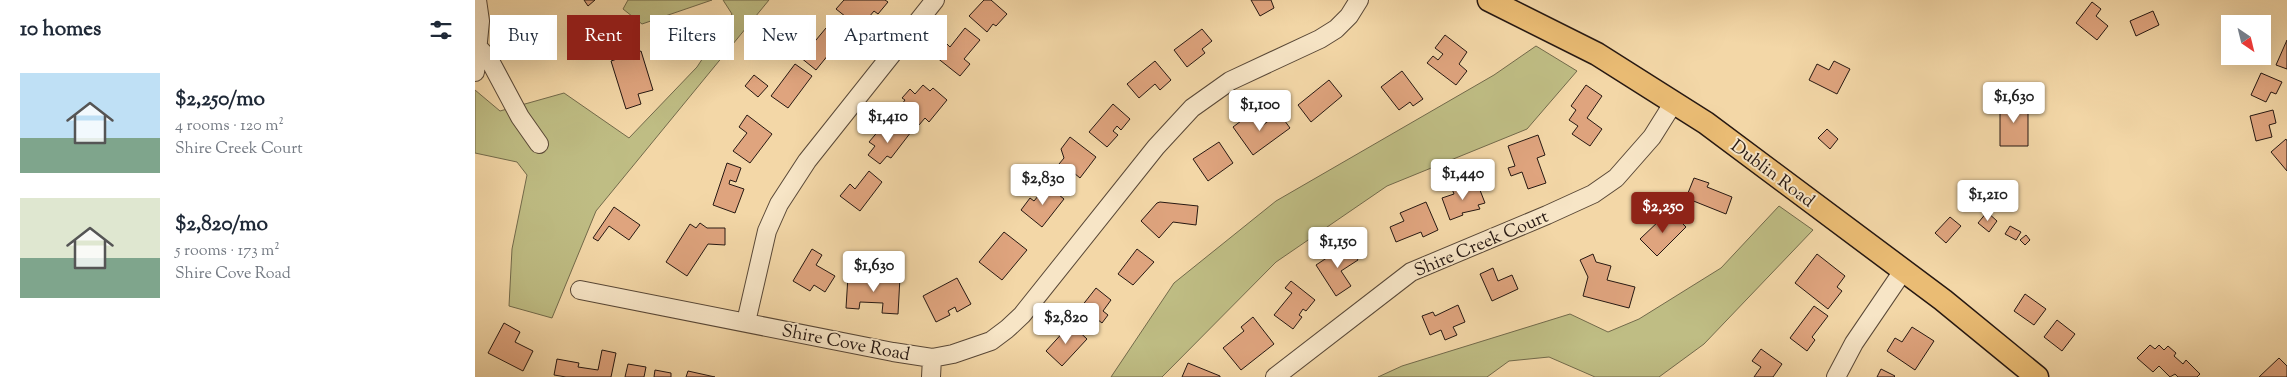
<!DOCTYPE html>
<html lang="en">
<head>
<meta charset="utf-8">
<style>
  :root { --surface:#fff; --page:#f2f2f3; --text:#1f2937; --muted:#747a83; --accent:#8f2418 }
  body { margin:0; font-family:"Sorts Mill Goudy",serif; background:var(--page); color:var(--text); height:100vh; display:flex; flex-direction:column; font-size:19px; white-space:nowrap }
  * { box-sizing:border-box; margin:0 }
  p { font-size:16px; color:var(--muted) }
  .icon { flex:none; width:28px; height:28px; fill:none; stroke:currentColor; stroke-width:2; stroke-linecap:round; stroke-linejoin:round }
  .map { position:relative; flex:1; overflow:hidden }
  .sheet { display:flex; flex-direction:column; background:var(--surface); width:475px }
  .sheet>* { flex:none }
  .top-card { position:absolute; left:15px; top:15px; width:475px; height:45px; display:flex; gap:10px }
  .needle { width:32px; rotate:145deg }
  .fabs { position:absolute; left:1746px; top:15px; display:grid; gap:10px }
  .fabs a { display:grid; place-items:center; width:50px; height:50px; border-radius:0px; background:var(--surface); box-shadow:0 5px 20px #0002; font-size:25px }
  .price { position:absolute; translate:-50% -42px; padding:0 11px; border-radius:5px; background:#fff; color:#222; font-size:16px; line-height:32px; filter:drop-shadow(0 1px 2px #0008) }
  .price::after { content:''; position:absolute; left:50%; top:30px; width:15px; height:11px; margin-left:-8px; background:inherit; clip-path:polygon(0 0,100% 0,50% 100%) }
  .price.selected { background:var(--accent); color:#fff }
  ul { padding:0; list-style:none }
  li { display:flex; align-items:center; gap:15px; height:125px; padding:0 20px }
  li span { display:grid; place-items:center; flex:none; width:140px; height:100px; border-radius:0px; color:#555 }
  li>.icon { margin-inline-start:auto }
  span .icon { width:60px; height:60px; fill:#fffc; stroke-width:1 }
  li b { font-size:21px }
  h2 { display:flex; justify-content:space-between; align-items:center; height:60px; padding:0 20px; font-size:21px }
  .tag { padding:0 18px; border-radius:0px; background:var(--surface); box-shadow:0 5px 20px #0002; font-size:18px; line-height:45px }
  .tag.selected { background:var(--accent); color:#fff }
  main { display:flex; flex:1; min-height:0 }
  .map>svg:first-child { display:block }
  .green { fill:#bfbd84; stroke:#726a4b }
  .building { fill:#dfa47e; stroke:#261812 }
  .lines { fill:none; stroke-linecap:round; stroke-linejoin:round }
  .minor-casing { stroke:#594837; stroke-width:20 }
  .major-casing { stroke:#261812; stroke-width:25 }
  .minor { stroke:#f7e5c6; stroke-width:18 }
  .major { stroke:#eabc74; stroke-width:22 }
  .labels { text-anchor:middle; stroke-width:4; stroke-linejoin:round; paint-order:stroke }
  .street-label { font-size:18px; fill:#261812; stroke:#f7e5c6 }
</style>
</head>
<body>
<main>
<section class="sheet">
<h2>10 homes<svg class="icon" aria-label="filters" viewBox="0 0 24 24"><path d="M4 7h16M4 17h16"/><circle cx="9" cy="7" r="2"/><circle cx="15" cy="17" r="2"/></svg></h2>
<ul>
<li><span style="background:linear-gradient(#bfe0f5 65%,#7fa58c 0)"><svg class="icon" aria-label="home" viewBox="0 0 24 24"><path d="M3 11l9-7 9 7M6 9v11h12V9"/></svg></span><div><b>$2,250/mo</b><p>4 rooms · 120 m²</p><p>Shire Creek Court</p></div></li>
<li><span style="background:linear-gradient(#dfe7d0 60%,#7fa58c 0)"><svg class="icon" aria-label="home" viewBox="0 0 24 24"><path d="M3 11l9-7 9 7M6 9v11h12V9"/></svg></span><div><b>$2,820/mo</b><p>5 rooms · 173 m²</p><p>Shire Cove Road</p></div></li>
</ul>
</section>
<div class="map">
<svg width="1812" height="377" viewBox="0 0 1812 377">
  <rect width="100%" height="100%" fill="#f3d7a7"/>
  <filter id="stains"><feTurbulence type="fractalNoise" baseFrequency=".004" numOctaves="4"/><feColorMatrix values="0 0 0 0 .2 0 0 0 0 .09 0 0 0 0 .02 0 0 0 .5 -.17"/></filter>
  <radialGradient id="worn" r=".72"><stop offset=".6" stop-color="#630" stop-opacity="0"/><stop offset="1" stop-color="#630" stop-opacity=".3"/></radialGradient>
  <!-- green -->
  <path class="green" d="M 153,0 L 237,0 L 167,24 L 148,9 Z
    M 248,0 L 294,0 L 121,211 L 77,318 L 34,306 L 37,249 L 52,175 L 42,162 L 0,153 L 0,90 L 25,111 L 89,93 L 154,138 L 222,67 L 257,14 Z
    M 1061,46 L 1102,71 L 1052,129 L 912,186 L 801,262 L 687,377 L 636,377 L 699,283 L 801,201 L 1019,75 Z
    M 1304,206 L 1338,230 L 1229,344 L 1184,377 L 1120,377 L 1074,357 L 1034,361 L 1012,377 L 903,377 L 927,366 L 1095,314 L 1133,332 L 1164,319 L 1246,268 Z"/>
  <!-- building -->
  <path class="building" d="M 109,0 L 120,0 L 113,6 Z
    M 369,0 L 410,0 L 413,2 L 403,14 L 399,11 L 385,28 L 361,9 Z
    M 509,0 L 516,0 L 532,14 L 521,26 L 518,24 L 512,32 L 494,16 Z
    M 776,0 L 796,0 L 799,8 L 785,16 Z
    M 1617,2 L 1626,9 L 1621,16 L 1633,26 L 1622,40 L 1601,23 Z
    M 1678,11 L 1684,25 L 1661,36 L 1655,21 Z
    M 351,28 L 366,39 L 341,70 L 320,53 L 330,41 L 336,46 Z
    M 490,28 L 505,40 L 489,59 L 495,64 L 485,76 L 461,57 L 472,44 L 475,47 Z
    M 727,29 L 737,41 L 727,49 L 730,53 L 712,67 L 699,50 Z
    M 970,35 L 992,52 L 984,64 L 992,71 L 981,85 L 952,63 L 958,56 L 963,60 L 968,54 L 960,48 Z
    M 1812,40 L 1812,69 L 1801,65 Z
    M 166,51 L 178,90 L 163,94 L 166,104 L 151,109 L 136,61 Z
    M 680,61 L 696,80 L 685,90 L 680,84 L 664,98 L 652,84 Z
    M 1359,61 L 1375,69 L 1362,94 L 1334,80 L 1342,64 L 1354,70 Z
    M 320,64 L 337,76 L 313,108 L 296,96 Z
    M 927,71 L 948,99 L 938,106 L 935,102 L 924,110 L 906,87 Z
    M 1786,73 L 1807,82 L 1801,94 L 1796,92 L 1791,102 L 1776,95 Z
    M 279,75 L 293,86 L 283,97 L 270,86 Z
    M 854,80 L 867,96 L 836,122 L 823,105 Z
    M 448,85 L 455,91 L 458,88 L 472,100 L 454,122 L 450,118 L 444,125 L 424,108 L 430,100 L 427,98 L 435,89 L 440,94 Z
    M 1111,85 L 1127,96 L 1112,118 L 1127,129 L 1115,146 L 1097,134 L 1103,126 L 1094,120 L 1101,110 L 1096,106 Z
    M 1525,103 L 1553,103 L 1553,146 L 1525,146 Z
    M 638,104 L 655,119 L 646,130 L 642,126 L 638,131 L 643,135 L 632,147 L 614,132 Z
    M 1798,110 L 1801,123 L 1794,125 L 1797,137 L 1781,141 L 1775,116 Z
    M 804,113 L 815,128 L 778,155 L 758,127 L 774,115 L 784,128 Z
    M 272,115 L 297,134 L 275,163 L 258,151 L 272,133 L 264,127 Z
    M 426,124 L 436,132 L 416,158 L 412,156 L 405,164 L 393,155 L 400,146 L 394,142 L 405,129 L 415,138 Z
    M 1352,129 L 1363,139 L 1355,149 L 1343,138 Z
    M 1063,135 L 1070,155 L 1062,158 L 1071,183 L 1053,189 L 1047,172 L 1036,176 L 1033,168 L 1040,166 L 1033,146 Z
    M 595,137 L 621,157 L 605,178 L 599,173 L 593,181 L 579,170 L 589,158 L 586,149 Z
    M 1811,139 L 1812,141 L 1812,171 L 1796,152 Z
    M 744,142 L 758,163 L 733,181 L 718,159 Z
    M 252,163 L 266,168 L 261,182 L 255,180 L 254,184 L 269,189 L 260,213 L 238,205 Z
    M 394,171 L 407,182 L 385,211 L 365,196 L 375,184 L 380,189 Z
    M 1219,178 L 1234,183 L 1232,187 L 1257,197 L 1251,214 L 1211,198 Z
    M 572,185 L 589,199 L 567,227 L 546,210 L 555,198 L 559,201 Z
    M 988,185 L 990,190 L 1003,185 L 1010,203 L 1003,205 L 1005,209 L 987,213 L 988,215 L 975,220 L 967,198 L 979,194 L 977,189 Z
    M 685,202 L 723,206 L 721,225 L 698,222 L 684,238 L 666,221 L 682,203 Z
    M 951,202 L 963,230 L 948,237 L 946,232 L 921,242 L 915,227 L 929,221 L 925,213 Z
    M 139,207 L 165,225 L 154,240 L 134,226 L 123,241 L 118,238 Z
    M 1512,212 L 1522,221 L 1514,232 L 1503,223 Z
    M 1198,214 L 1211,227 L 1182,256 L 1165,239 L 1186,219 L 1189,222 Z
    M 1475,217 L 1486,226 L 1471,243 L 1460,233 Z
    M 225,223 L 232,228 L 250,228 L 250,245 L 233,244 L 212,276 L 191,262 L 215,224 L 221,228 Z
    M 1535,226 L 1546,232 L 1541,240 L 1530,234 Z
    M 529,232 L 552,250 L 527,280 L 504,262 Z
    M 1551,235 L 1555,240 L 1550,245 L 1545,240 Z
    M 873,244 L 883,260 L 866,271 L 876,286 L 861,296 L 841,265 Z
    M 337,249 L 347,255 L 341,265 L 360,276 L 350,292 L 339,285 L 335,291 L 318,281 Z
    M 662,249 L 679,262 L 658,285 L 643,274 Z
    M 1118,254 L 1121,262 L 1136,266 L 1132,280 L 1160,287 L 1154,308 L 1108,296 L 1113,277 L 1105,260 Z
    M 1342,254 L 1370,276 L 1362,287 L 1367,291 L 1353,309 L 1320,283 Z
    M 1018,268 L 1023,281 L 1037,275 L 1043,289 L 1017,301 L 1005,274 Z
    M 373,276 L 410,281 L 411,276 L 425,277 L 423,314 L 407,313 L 408,303 L 385,302 L 384,309 L 371,308 Z
    M 482,278 L 496,304 L 482,312 L 480,307 L 473,311 L 475,315 L 461,322 L 448,296 Z
    M 816,281 L 840,300 L 831,311 L 828,309 L 824,315 L 827,317 L 818,329 L 799,315 L 817,293 L 810,288 Z
    M 621,288 L 636,300 L 628,311 L 633,315 L 627,323 L 618,316 L 611,325 L 599,316 Z
    M 1550,294 L 1571,309 L 1559,325 L 1539,311 Z
    M 983,305 L 990,322 L 978,327 L 982,335 L 970,340 L 966,330 L 955,335 L 947,316 L 958,312 L 960,316 Z
    M 1339,306 L 1353,316 L 1337,337 L 1340,340 L 1332,351 L 1315,338 Z
    M 778,317 L 799,344 L 766,370 L 748,348 L 769,331 L 766,327 Z
    M 1582,320 L 1600,334 L 1587,351 L 1569,337 Z
    M 29,323 L 45,332 L 40,342 L 58,351 L 48,371 L 13,353 Z
    M 598,326 L 612,339 L 587,366 L 571,351 L 591,329 L 593,331 Z
    M 1437,327 L 1459,341 L 1440,370 L 1412,351 L 1420,338 L 1427,342 Z
    M 1675,345 L 1680,349 L 1684,345 L 1689,350 L 1693,346 L 1701,353 L 1699,356 L 1708,364 L 1711,360 L 1725,374 L 1722,377 L 1703,377 L 1700,374 L 1695,377 L 1684,366 L 1678,372 L 1662,358 Z
    M 1286,349 L 1307,364 L 1298,377 L 1279,377 L 1286,367 L 1277,361 Z
    M 127,350 L 141,353 L 136,377 L 91,377 L 79,375 L 82,359 L 104,363 L 103,367 L 123,370 Z
    M 1804,358 L 1812,366 L 1812,377 L 1784,377 Z
    M 713,363 L 745,376 L 745,377 L 707,377 Z
    M 153,364 L 171,367 L 169,377 L 150,377 Z
    M 1406,369 L 1420,376 L 1419,377 L 1402,377 Z
    M 180,370 L 196,373 L 196,377 L 179,377 Z
    M 213,371 L 240,377 L 211,377 Z"/>
  <g class="lines">
    <defs>
      <path id="minor" d="M 2,46 L 14,59 L 45,117 L 64,144
        M 0,72 L 5,21 L 2,0
        M 105,290 L 418,352 L 457,358 L 478,354 L 516,341 L 532,329 L 547,315 L 681,147 L 717,108 L 755,81 L 845,39 L 861,29 L 874,16 L 884,0
        M 271,322 L 292,231 L 304,204 L 332,161 L 460,0
        M 456,377 L 457,358
        M 800,377 L 936,272 L 1072,215 L 1118,194 L 1141,178 L 1177,137 L 1199,102
        M 1361,377 L 1379,343 L 1428,271"/>
      <path id="major" d="M 1014,0 L 1122,54 L 1231,123 L 1468,300 L 1562,377"/>
    </defs>
    <!-- minor casing -->
    <use href="#minor" class="minor-casing"/>
    <!-- major casing -->
    <use href="#major" class="major-casing"/>
    <!-- minor -->
    <use href="#minor" class="minor"/>
    <!-- major -->
    <use href="#major" class="major"/>
  </g>
  <g class="labels">
    <!-- street labels -->
    <g class="street-label">
      <text transform="translate(1298 173) rotate(37)" y="6">Dublin Road</text>
      <text transform="translate(1006 243) rotate(-23)" y="6">Shire Creek Court</text>
      <text transform="translate(371 342) rotate(11)" y="6">Shire Cove Road</text>
    </g>
  </g>
  <rect width="100%" height="100%" filter="url(#stains)"/>
  <rect width="100%" height="100%" fill="url(#worn)"/>
</svg>
<div class="fabs">
<a><svg class="needle" viewBox="-14 -14 28 28"><path d="M0-13l5 13h-10z" fill="#e53935"/><path d="M0 13l5-13h-10z" fill="#747a83"/></svg></a>
</div>
<b class="price" style="left:1539px;top:124px">$1,630</b>
<b class="price" style="left:785px;top:132px">$1,100</b>
<b class="price" style="left:413px;top:144px">$1,410</b>
<b class="price" style="left:988px;top:201px">$1,440</b>
<b class="price" style="left:568px;top:206px">$2,830</b>
<b class="price" style="left:1513px;top:222px">$1,210</b>
<b class="price selected" style="left:1188px;top:234px">$2,250</b>
<b class="price" style="left:863px;top:269px">$1,150</b>
<b class="price" style="left:399px;top:293px">$1,630</b>
<b class="price" style="left:591px;top:345px">$2,820</b>
<div class="top-card">
<a class="tag">Buy</a>
<a class="tag selected">Rent</a>
<a class="tag">Filters</a>
<a class="tag">New</a>
<a class="tag">Apartment</a>
</div>
</div>
</main>
</body>
</html>
